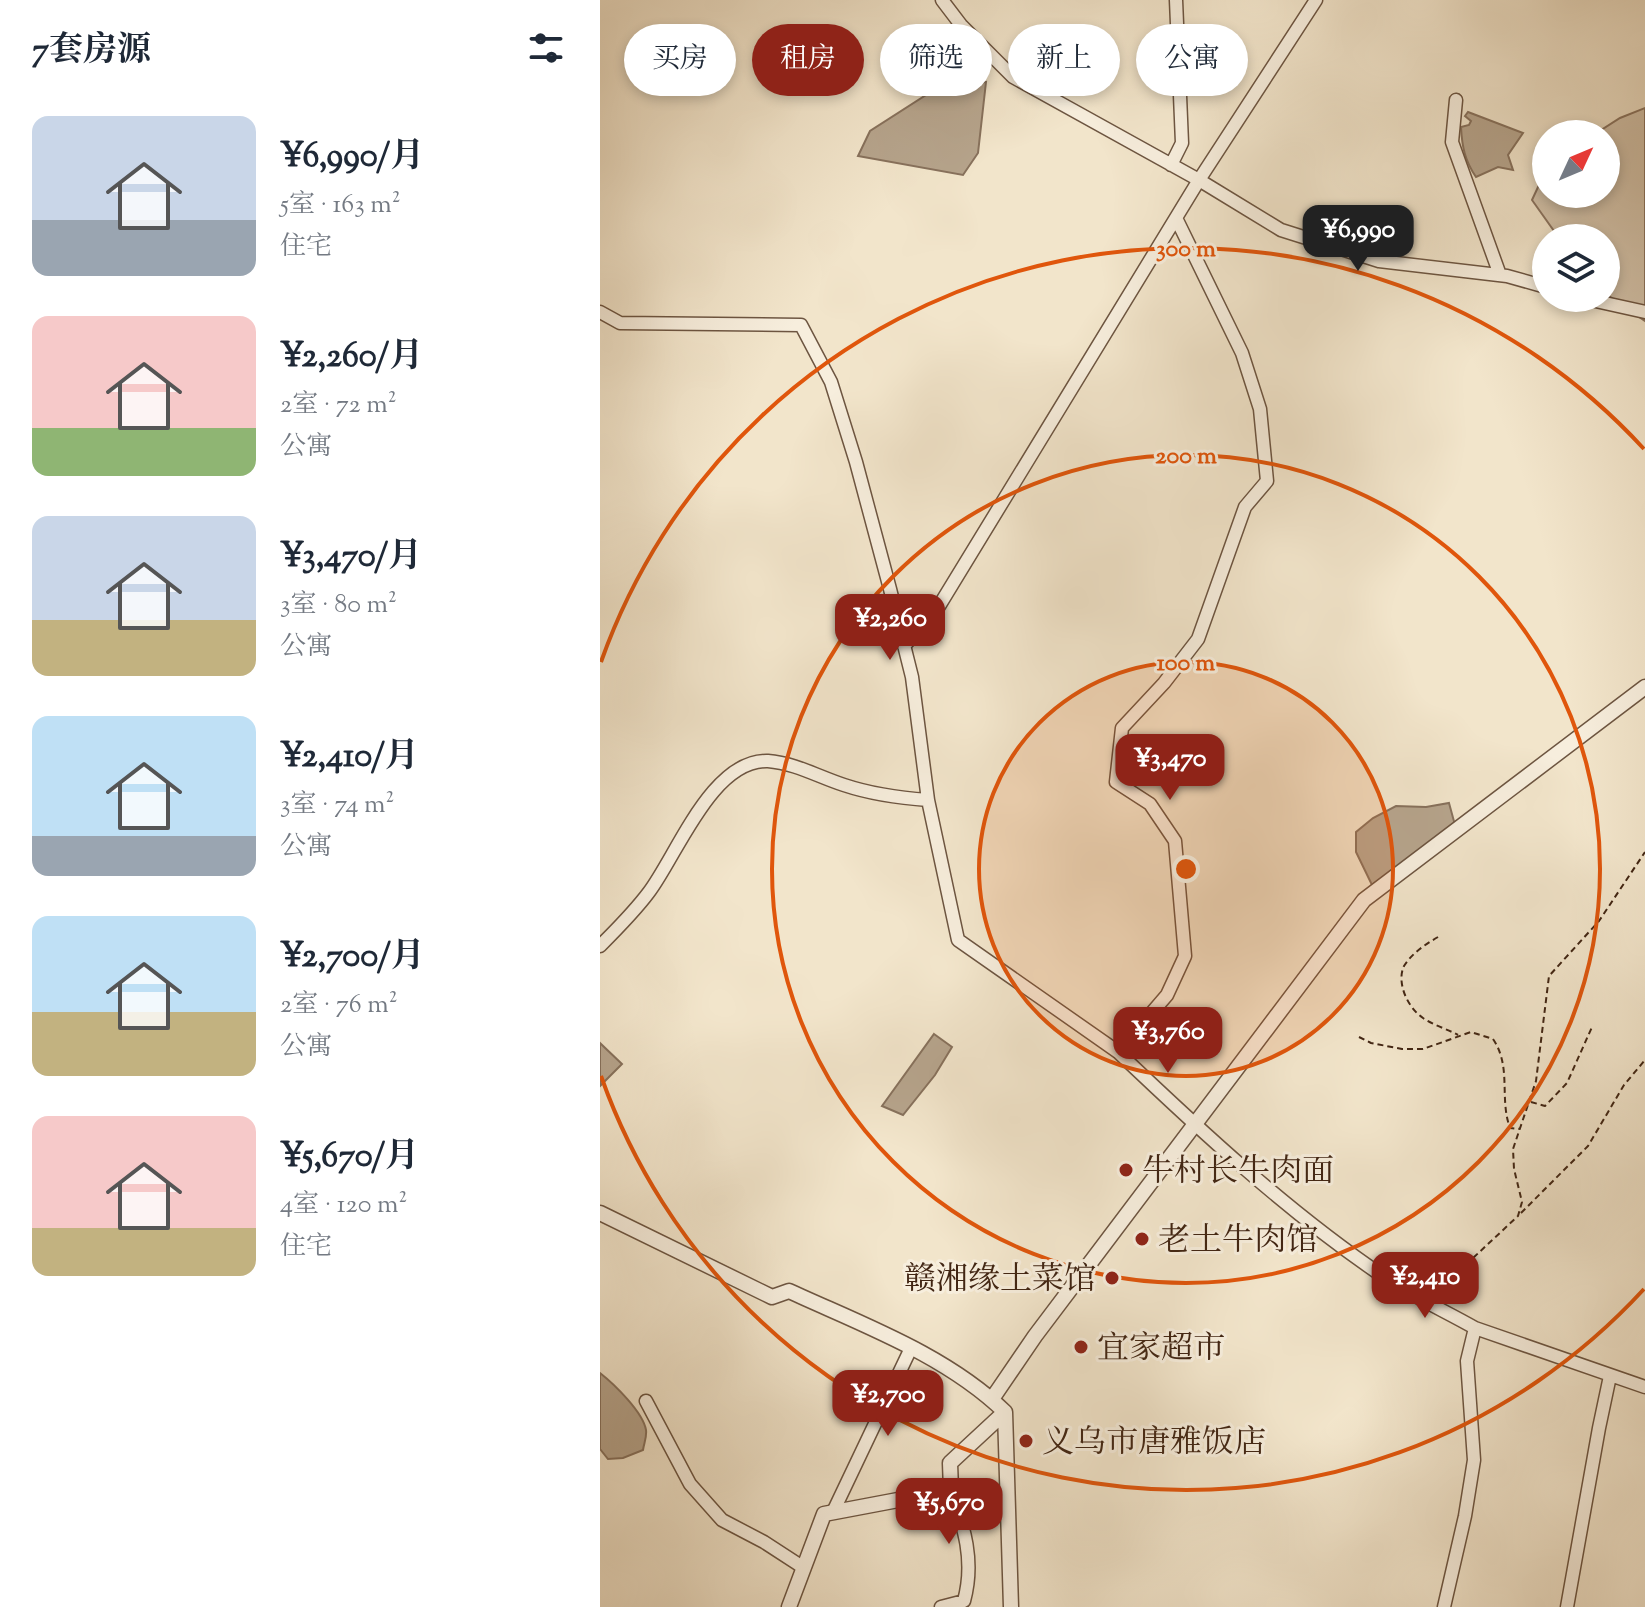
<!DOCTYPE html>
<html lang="zh">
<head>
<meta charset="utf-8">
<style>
  :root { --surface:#fff; --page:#f2f2f3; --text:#1f2937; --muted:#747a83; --accent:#8f2418 }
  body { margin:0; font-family:"Sorts Mill Goudy","Noto Serif SC",serif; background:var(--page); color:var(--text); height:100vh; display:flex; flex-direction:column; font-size:30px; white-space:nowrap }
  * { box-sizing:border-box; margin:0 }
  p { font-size:26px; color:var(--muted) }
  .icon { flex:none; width:44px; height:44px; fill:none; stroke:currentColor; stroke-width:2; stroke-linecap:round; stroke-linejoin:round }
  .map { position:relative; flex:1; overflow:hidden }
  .side { display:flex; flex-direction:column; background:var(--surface); width:600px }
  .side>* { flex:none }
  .hud { position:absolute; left:24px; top:24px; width:760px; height:72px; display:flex; gap:16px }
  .needle { width:52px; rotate:46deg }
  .buttons { position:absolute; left:932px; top:120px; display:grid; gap:16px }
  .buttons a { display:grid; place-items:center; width:88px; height:88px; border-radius:50%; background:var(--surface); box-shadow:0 4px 12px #0003; font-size:40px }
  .price { position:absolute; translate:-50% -68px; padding:0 18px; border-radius:16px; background:var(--accent); color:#fff; font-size:26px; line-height:52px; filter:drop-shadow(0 2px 4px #0008) }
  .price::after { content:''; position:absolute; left:50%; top:48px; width:24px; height:18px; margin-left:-12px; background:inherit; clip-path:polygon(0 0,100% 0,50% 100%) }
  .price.active { background:#222; color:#fff }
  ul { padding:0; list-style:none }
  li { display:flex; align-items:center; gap:24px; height:200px; padding:0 32px }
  li span { display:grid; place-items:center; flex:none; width:224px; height:160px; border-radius:16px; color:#555 }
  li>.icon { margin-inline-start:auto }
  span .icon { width:96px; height:96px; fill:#fffc; stroke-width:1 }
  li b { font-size:34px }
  h2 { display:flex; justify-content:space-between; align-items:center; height:96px; padding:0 32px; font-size:34px }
  .pill { padding:0 28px; border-radius:36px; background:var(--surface); box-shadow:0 4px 12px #0003; font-size:28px; line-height:72px }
  .pill.active { background:var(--accent); color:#fff }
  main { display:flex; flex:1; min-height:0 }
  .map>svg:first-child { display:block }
  .green { fill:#d4c4ac; stroke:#8a7460; stroke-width:2 }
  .water { fill:#b6a48c; stroke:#87715c; stroke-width:2 }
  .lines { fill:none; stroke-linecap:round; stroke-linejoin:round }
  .minor-casing { stroke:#6d5541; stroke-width:15 }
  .tertiary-casing { stroke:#6d5541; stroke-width:17 }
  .path { stroke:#412513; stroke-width:2; stroke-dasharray:6 4; stroke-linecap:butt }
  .minor { stroke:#f7eedd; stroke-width:12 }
  .tertiary { stroke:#f7eedd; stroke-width:14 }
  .ring { fill:none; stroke:#e0560c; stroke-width:4 }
  .poi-dot { fill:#8f2418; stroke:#f7eedd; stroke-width:3 }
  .labels { text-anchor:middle; stroke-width:6; stroke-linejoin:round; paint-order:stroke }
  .poi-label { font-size:32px; fill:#412513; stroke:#f7eedd; text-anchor:start }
  .centre { fill:#e0560c; stroke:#f7eedd; stroke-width:4 }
  .ring-label { font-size:24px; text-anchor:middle; font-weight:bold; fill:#e0560c; stroke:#f7eedd; stroke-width:6; stroke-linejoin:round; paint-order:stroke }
</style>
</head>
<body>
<main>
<section class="side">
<h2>7套房源<svg class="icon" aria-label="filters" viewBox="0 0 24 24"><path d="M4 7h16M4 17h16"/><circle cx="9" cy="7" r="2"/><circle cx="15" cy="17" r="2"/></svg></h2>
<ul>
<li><span style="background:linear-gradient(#c9d6e8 65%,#9aa5b1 0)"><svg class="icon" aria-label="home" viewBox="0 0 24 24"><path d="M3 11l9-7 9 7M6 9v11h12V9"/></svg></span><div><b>¥6,990/月</b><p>5室 · 163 m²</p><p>住宅</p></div></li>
<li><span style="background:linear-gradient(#f6c9c9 70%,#8fb573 0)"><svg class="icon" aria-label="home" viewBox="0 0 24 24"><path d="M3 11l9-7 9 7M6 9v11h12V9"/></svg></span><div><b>¥2,260/月</b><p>2室 · 72 m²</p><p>公寓</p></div></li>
<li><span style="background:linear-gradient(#c9d6e8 65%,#c2b280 0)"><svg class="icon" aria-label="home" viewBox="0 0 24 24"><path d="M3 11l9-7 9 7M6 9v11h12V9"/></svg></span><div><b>¥3,470/月</b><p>3室 · 80 m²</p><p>公寓</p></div></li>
<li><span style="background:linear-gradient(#bfe0f5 75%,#9aa5b1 0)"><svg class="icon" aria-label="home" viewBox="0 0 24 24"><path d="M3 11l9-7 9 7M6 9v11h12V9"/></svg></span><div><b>¥2,410/月</b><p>3室 · 74 m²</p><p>公寓</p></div></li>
<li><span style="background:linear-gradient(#bfe0f5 60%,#c2b280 0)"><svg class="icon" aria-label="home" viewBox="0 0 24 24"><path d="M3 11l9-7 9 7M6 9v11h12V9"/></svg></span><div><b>¥2,700/月</b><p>2室 · 76 m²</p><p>公寓</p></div></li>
<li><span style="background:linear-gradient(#f6c9c9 70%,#c2b280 0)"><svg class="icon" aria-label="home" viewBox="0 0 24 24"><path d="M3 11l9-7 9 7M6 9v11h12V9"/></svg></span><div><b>¥5,670/月</b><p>4室 · 120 m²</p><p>住宅</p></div></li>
</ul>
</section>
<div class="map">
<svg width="1045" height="1607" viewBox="0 0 1045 1607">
  <rect width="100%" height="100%" fill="#f2e5cb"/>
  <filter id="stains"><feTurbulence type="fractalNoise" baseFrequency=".0025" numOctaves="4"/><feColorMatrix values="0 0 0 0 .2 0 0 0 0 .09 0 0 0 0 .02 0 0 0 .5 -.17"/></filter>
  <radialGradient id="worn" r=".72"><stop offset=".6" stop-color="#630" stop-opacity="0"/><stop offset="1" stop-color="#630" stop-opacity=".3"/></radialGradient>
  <!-- green -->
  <path class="green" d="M 1045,108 L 1045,321 L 1006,294 L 1006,238 L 959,238 L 932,200 L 946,170 L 946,194 L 1006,194 L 1006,134 L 995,134 L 1020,118 Z"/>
  <!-- water -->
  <path class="water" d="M 386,82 L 378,153 L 363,175 L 258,156 L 270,131 L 337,88 Z
    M 868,112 L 923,133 L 908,155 L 913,170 L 898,167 L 876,177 C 865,161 862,147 861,127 L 869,125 L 871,121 L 865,116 Z
    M 849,803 L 855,825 L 772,885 L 756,852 L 756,832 L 773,818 L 796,806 L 826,807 Z
    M 334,1034 L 352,1047 L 335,1075 L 303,1115 L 282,1106 Z
    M 0,1043 L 22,1064 L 0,1086 Z
    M 0,1373 C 14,1384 43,1412 46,1430 C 47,1437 44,1443 43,1450 L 23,1458 L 8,1459 L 0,1449 Z"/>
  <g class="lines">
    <defs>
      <path id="minor" d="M 342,0 L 361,25 L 413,77 L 599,180 L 681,230 L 779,261 L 907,276 L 946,287
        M 856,100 L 852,142 L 900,275
        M 571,165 L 582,143 L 576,0
        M 982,298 L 1045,312
        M 0,312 L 20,323 L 201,325 L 231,382 L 256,462 L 290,589 L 312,677 L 328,800 C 299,798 271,794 244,785 C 219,777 195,763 168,761 C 112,759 77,855 49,892 C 35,911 17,929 0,946
        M 304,646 L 336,611 L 599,180 L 716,0
        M 328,800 L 358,940 L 518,1052 L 567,995 L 585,956 L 575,841 L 550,804 L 516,782 L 522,728 L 564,683 L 598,639 L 645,507 L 667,481 L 660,409 L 642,353 L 576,218
        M 518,1052 C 602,1132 688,1212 784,1277 C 812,1296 845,1311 875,1328 L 867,1361 L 874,1460 L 865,1516 L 844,1607
        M 875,1328 L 1045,1387
        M 46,1401 L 90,1484 L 122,1520 L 164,1542 L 204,1568
        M 233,1512 L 311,1348
        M 341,1607 L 364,1601 C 375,1561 364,1527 351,1490
        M 967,1607 L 999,1428 L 1010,1376"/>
      <path id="tertiary" d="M 0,1213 L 172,1297 L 189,1291 C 263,1325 346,1355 405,1412 L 411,1607
        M 392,1399 L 435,1336 L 764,900 L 1045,687
        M 189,1607 L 224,1514 L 351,1490 L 350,1463 L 405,1412"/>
    </defs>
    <!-- minor casing -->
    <use href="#minor" class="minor-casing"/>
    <!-- tertiary casing -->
    <use href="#tertiary" class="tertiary-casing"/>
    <!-- path -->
    <path class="path" d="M 838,937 C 826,944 812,953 804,966 C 796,983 808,1008 823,1018 C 833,1025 847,1029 858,1035
      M 759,1037 L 771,1043 L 802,1049 L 823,1049 L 871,1032 L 893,1039 C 912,1067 899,1098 910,1128 L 920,1129
      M 931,1102 L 945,1106 L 967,1083 L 992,1027
      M 921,1213 L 988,1146 L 1024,1085 L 1045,1060
      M 839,1294 L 858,1272 L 918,1216 L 922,1202 L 914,1169 L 913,1149 L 936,1081 L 949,976 L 999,921 L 1045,852"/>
    <!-- minor -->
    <use href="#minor" class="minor"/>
    <!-- tertiary -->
    <use href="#tertiary" class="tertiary"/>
  </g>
  <!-- distance rings -->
  <circle cx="586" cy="869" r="207" fill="#e0560c" fill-opacity=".12"/>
  <g class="ring">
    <circle cx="586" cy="869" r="207"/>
    <circle cx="586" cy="869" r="414"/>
    <path d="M1044 1289A621 621 0 0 1 1 1076M1 662A621 621 0 0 1 1044 449"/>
  </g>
  <!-- markers -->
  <g class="poi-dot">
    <circle cx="526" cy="1170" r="8"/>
    <circle cx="542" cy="1239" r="8"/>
    <circle cx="512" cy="1278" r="8"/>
    <circle cx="481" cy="1347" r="8"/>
    <circle cx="426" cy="1441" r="8"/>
  </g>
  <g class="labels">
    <!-- poi labels -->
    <g class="poi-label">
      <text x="542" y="1181">牛村长牛肉面</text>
      <text x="558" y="1250">老土牛肉馆</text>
      <text x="496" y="1289" text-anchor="end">赣湘缘土菜馆</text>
      <text x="497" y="1358">宜家超市</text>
      <text x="442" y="1452">义乌市唐雅饭店</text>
    </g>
  </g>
  <circle cx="586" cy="869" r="12" class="centre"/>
  <g class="ring-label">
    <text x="586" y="256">300 m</text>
    <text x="586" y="463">200 m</text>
    <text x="586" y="670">100 m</text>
  </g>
  <rect width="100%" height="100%" filter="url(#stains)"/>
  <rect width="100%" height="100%" fill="url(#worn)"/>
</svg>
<div class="buttons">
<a><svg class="needle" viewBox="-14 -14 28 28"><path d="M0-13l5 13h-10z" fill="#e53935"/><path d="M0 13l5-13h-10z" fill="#747a83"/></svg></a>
<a><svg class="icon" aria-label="layers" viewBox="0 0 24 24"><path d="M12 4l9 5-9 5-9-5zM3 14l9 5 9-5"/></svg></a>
</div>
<b class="price active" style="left:758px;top:273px">¥6,990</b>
<b class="price" style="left:290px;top:662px">¥2,260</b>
<b class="price" style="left:570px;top:802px">¥3,470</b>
<b class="price" style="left:568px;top:1075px">¥3,760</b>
<b class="price" style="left:825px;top:1320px">¥2,410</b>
<b class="price" style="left:288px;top:1438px">¥2,700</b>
<b class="price" style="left:349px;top:1546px">¥5,670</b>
<div class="hud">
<a class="pill">买房</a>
<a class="pill active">租房</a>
<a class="pill">筛选</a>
<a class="pill">新上</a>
<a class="pill">公寓</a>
</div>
</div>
</main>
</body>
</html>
